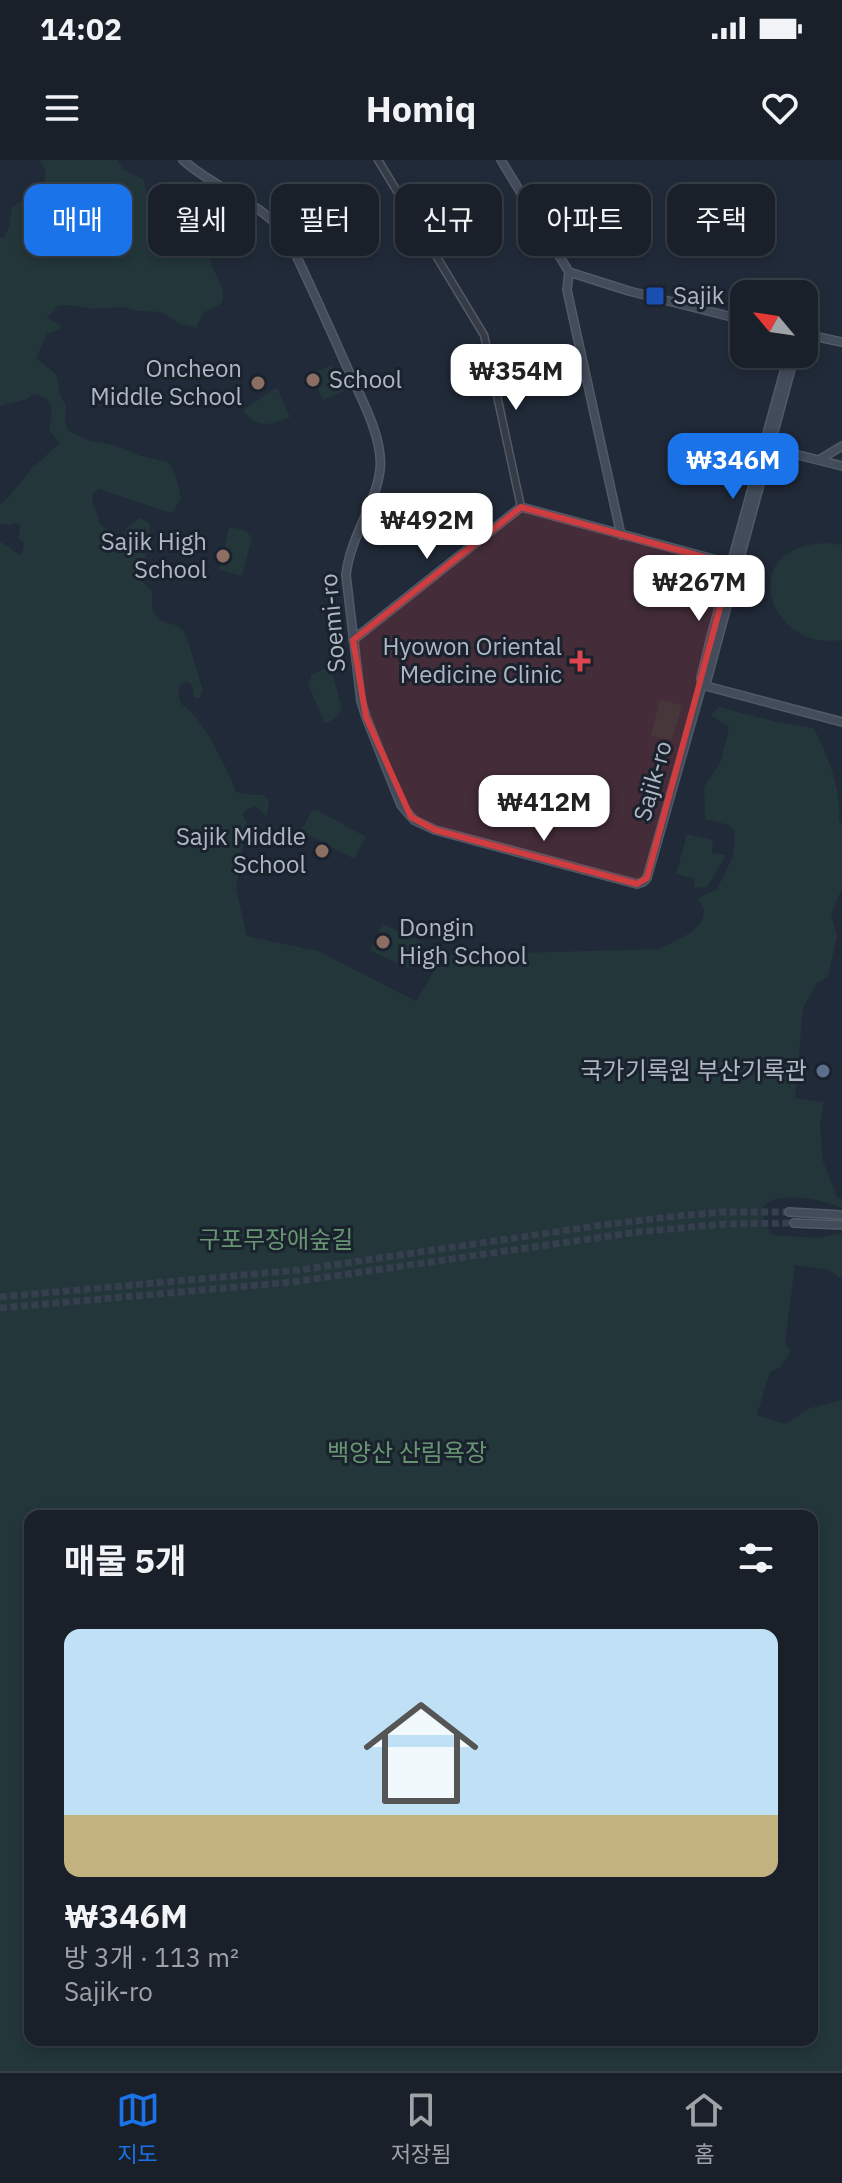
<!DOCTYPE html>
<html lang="ko">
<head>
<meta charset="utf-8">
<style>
  :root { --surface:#19202a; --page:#262d36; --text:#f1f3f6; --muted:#9fa3a8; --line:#373e47; --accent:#1a73e8 }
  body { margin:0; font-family:"IBM Plex Sans","Noto Sans KR",sans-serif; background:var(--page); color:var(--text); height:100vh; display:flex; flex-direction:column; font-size:30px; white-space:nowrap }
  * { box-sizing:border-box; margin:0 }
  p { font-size:26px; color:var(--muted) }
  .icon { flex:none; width:44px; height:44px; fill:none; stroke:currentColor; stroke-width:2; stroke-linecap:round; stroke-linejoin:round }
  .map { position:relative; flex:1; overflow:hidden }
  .panel { position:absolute; left:24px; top:1350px; width:794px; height:536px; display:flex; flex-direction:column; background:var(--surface); border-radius:16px; box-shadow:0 4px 12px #0003,0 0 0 2px var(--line) }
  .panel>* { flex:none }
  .top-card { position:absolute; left:24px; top:24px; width:794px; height:72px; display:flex; gap:16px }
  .needle { width:52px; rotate:299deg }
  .tools { position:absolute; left:730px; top:120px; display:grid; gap:16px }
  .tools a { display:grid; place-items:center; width:88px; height:88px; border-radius:16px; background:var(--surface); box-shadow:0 4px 12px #0003,0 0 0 2px var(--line); font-size:40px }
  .price { position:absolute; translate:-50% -68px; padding:0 18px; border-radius:16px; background:#fff; color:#222; font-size:26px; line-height:52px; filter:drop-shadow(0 2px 4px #0008) }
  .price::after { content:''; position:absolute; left:50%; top:48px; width:24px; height:18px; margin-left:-12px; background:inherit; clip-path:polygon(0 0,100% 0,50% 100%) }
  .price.selected { background:var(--accent); color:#fff }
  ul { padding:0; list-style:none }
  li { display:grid; align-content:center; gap:16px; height:424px; padding:0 40px }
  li+li { border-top:2px solid var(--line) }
  li span { display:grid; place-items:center; height:248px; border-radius:16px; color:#555 }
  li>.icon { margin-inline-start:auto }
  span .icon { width:144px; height:144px; fill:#fffc; stroke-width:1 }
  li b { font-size:34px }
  h2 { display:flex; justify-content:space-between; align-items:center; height:96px; padding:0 40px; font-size:34px }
  .chip { padding:0 28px; border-radius:16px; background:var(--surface); box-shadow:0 4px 12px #0003,0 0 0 2px var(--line); font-size:28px; line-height:72px }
  .chip.selected { background:var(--accent); color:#fff }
  .status { display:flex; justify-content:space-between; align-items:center; height:56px; padding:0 40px; background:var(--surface); direction:ltr }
  .status svg { height:22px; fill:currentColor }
  header { display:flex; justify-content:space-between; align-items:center; height:104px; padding:0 40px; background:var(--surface); font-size:36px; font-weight:700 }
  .tabs { display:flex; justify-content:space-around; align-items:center; height:112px; border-top:2px solid var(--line); background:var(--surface); font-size:22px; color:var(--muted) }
  .tabs a { display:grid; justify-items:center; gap:4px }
  .tabs .selected { color:var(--accent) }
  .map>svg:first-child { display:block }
  .green { fill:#233639; fill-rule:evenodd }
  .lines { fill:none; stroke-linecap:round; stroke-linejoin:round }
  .secondary-tunnel { stroke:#363f4d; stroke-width:7; stroke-dasharray:7 3.5; stroke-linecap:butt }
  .tertiary-casing { stroke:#525a66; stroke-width:9 }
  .secondary-casing { stroke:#525a66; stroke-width:10 }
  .tertiary { stroke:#353c48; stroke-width:6 }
  .secondary { stroke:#434c5b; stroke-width:7 }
  .marked { fill:#d03d40; fill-opacity:0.2; stroke:#d03d40; stroke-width:6; stroke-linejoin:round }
  .transit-dot { fill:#1a4fb4; stroke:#1a222d; stroke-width:3 }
  .education-dot { fill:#8d6e63; stroke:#1a222d; stroke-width:3 }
  .health-dot { fill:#e0444e; stroke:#1a222d; stroke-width:3 }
  .service-dot { fill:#5c6f8a; stroke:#1a222d; stroke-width:3 }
  .labels { text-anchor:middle; stroke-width:6; stroke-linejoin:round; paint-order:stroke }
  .poi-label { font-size:24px; fill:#afb7c5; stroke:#1a222d; text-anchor:end }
  .street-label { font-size:24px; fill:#afb7c5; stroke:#1a222d }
  .park-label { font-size:24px; fill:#679572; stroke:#1a222d }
</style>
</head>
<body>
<div class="status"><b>14:02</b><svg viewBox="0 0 49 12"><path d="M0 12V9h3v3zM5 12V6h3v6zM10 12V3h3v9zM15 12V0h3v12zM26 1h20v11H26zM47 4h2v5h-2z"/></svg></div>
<header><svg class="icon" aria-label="menu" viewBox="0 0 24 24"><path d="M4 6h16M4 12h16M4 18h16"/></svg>Homiq<svg class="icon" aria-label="heart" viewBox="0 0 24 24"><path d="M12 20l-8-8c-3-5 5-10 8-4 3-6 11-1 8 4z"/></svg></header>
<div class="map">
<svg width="842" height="1911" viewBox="0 0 842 1911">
  <rect width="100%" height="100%" fill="#212a38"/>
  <!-- green -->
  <path class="green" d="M 40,0 L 117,0 L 124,10 L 143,19 C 145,24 145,32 149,37 C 160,52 177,44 192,41 L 208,51 L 222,51 C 221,66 208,79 209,94 C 210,113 228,124 222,143 L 203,153 L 197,168 L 180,164 L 161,152 L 138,151 L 124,147 L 93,149 L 69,145 L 58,146 L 47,158 L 62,166 L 58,170 L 47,174 L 36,198 L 56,214 L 61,238 L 66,244 L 65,263 L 69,271 L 87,280 L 117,286 L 138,295 L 168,302 L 176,315 L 181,338 L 175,349 L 171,353 L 99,329 L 92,335 C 92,346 98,352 100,364 L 122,379 L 128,366 L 140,358 L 149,363 L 150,368 L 141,420 L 152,431 L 152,449 L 159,460 L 175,465 L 183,470 L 187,478 L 203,530 L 200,538 L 194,538 L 192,525 L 187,521 L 180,525 L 178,533 L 181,544 C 203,556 227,609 236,632 L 252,635 L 263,635 L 269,640 L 267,657 L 256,646 L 246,650 L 242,654 L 247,662 L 236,728 L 247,776 L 318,791 L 416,841 L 444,795 L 659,789 L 692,772 L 702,761 L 704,750 L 698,738 L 717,729 L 733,696 L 735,672 L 729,665 L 705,659 L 704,627 L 721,601 L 729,567 L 710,555 L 719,547 L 777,562 L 814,568 C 827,595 842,629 839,660 L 842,664 L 842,728 L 831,754 L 837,776 L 828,817 L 817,823 L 803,848 L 795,938 L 824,942 L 820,965 L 823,1001 L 837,1037 L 842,1039 L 842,1048 C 821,1040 778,1028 761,1049 L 765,1063 L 773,1075 L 818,1078 L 842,1073 L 842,1119 L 829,1110 L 795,1105 L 785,1183 L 791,1191 L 781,1207 L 770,1212 L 757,1255 L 785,1264 L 810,1248 L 842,1240 L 842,1911 L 0,1911 L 0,381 L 20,395 L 23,390 L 24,383 L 19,378 L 20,366 L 16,363 L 9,365 L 0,364 L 0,344 L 7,339 L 32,308 L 60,283 L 49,270 C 53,252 55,237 33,234 L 27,239 L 0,246 L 0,77 L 4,78 L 9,67 L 12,47 L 43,25 L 46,12 ZM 30,1356 L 812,1356 L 812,1880 L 30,1880 Z
    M 462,25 L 479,52 L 442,76 L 425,49 Z
    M 332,205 L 344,231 L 323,240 L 311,214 Z
    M 277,227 L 290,257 C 270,265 257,270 243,250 Z
    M 229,367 L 244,370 L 252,377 L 242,416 L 219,410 Z
    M 826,383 L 842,385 L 842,480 C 768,493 734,385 826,383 Z
    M 331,506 L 342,551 L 332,560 L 325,564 L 307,522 L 311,519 L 311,515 Z
    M 660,540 L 682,545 L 672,580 L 651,576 Z
    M 312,650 L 319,651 L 366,677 L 354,699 L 301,671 Z
    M 687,674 L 713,680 L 712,693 L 726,695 L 707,727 L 694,728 L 695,719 L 676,714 Z
    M 382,764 L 423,782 L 411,809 L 370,791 Z"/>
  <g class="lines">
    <!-- secondary-tunnel -->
    <path class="secondary-tunnel" d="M 0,1137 L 299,1110 L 602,1065 L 677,1056 L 723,1052 L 789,1052
      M 0,1148 L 293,1122 L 637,1072 L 725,1064 L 794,1063"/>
    <defs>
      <path id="tertiary" d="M 378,0 L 484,175 L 521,347"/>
      <path id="secondary" d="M 183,0 C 216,30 259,40 287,76 C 307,118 327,162 346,205 C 359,234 384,278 380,310 C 376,344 350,377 346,415 L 361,541 L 366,557 L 401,645 L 414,660 L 435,670 L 637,724 L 643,722 L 647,718 L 702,525 L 701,518 L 711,477 L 789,194
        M 501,0 L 569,112 L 629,131 L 744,160
        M 569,112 L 567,130 L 621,375
        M 804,174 L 842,182
        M 766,287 L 842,306
        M 819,300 L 842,286
        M 353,480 L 521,347 L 739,406
        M 702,525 L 707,520 L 795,194
        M 702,525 L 842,562
        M 789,1052 L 842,1055
        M 794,1063 L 842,1065"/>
    </defs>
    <!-- tertiary casing -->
    <use href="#tertiary" class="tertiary-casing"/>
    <!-- secondary casing -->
    <use href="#secondary" class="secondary-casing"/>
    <!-- tertiary -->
    <use href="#tertiary" class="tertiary"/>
    <!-- secondary -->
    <use href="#secondary" class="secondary"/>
  </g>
  <!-- marked area -->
  <path class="marked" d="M 521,347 L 715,400 L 725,429 L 647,718 L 637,724 L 435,670 L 411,657 L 366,557 L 353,480 Z"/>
  <!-- markers -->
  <rect class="transit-dot" x="645" y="126" width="20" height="20" rx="4"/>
  <g class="education-dot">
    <circle cx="313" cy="220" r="8"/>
    <circle cx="258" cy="223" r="8"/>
    <circle cx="223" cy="396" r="8"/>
    <circle cx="322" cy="691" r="8"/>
    <circle cx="383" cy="782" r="8"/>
  </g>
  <path class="health-dot" d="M576 489h8v8h8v8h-8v8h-8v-8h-8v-8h8z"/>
  <circle class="service-dot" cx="823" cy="911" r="8"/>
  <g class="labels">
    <!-- poi labels -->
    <g class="poi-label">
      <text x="673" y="144" text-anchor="start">Sajik</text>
      <text x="242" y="217">Oncheon<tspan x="242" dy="28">Middle School</tspan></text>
      <text x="329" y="228" text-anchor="start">School</text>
      <text x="207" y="390">Sajik High<tspan x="207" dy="28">School</tspan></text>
      <text x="562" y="495">Hyowon Oriental<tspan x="562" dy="28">Medicine Clinic</tspan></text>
      <text x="306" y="685">Sajik Middle<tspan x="306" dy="28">School</tspan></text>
      <text x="399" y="776" text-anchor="start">Dongin<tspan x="399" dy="28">High School</tspan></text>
      <text x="807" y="919">국가기록원 부산기록관</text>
    </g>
    <!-- street labels -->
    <g class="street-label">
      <text transform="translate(333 463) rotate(-95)" y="8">Soemi-ro</text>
      <text transform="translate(653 621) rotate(-74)" y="8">Sajik-ro</text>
    </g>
    <!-- park labels -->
    <g class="park-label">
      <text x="276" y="1088">구포무장애숲길</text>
      <text x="407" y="1301">백양산 산림욕장</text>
    </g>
  </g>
</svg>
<div class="tools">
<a><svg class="needle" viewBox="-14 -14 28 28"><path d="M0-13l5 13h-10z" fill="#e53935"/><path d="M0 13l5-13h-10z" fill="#9fa3a8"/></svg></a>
</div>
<b class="price" style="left:516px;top:252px">₩354M</b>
<b class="price selected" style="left:733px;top:341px">₩346M</b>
<b class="price" style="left:427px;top:401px">₩492M</b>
<b class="price" style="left:699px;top:463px">₩267M</b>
<b class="price" style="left:544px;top:683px">₩412M</b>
<div class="top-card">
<a class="chip selected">매매</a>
<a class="chip">월세</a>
<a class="chip">필터</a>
<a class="chip">신규</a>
<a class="chip">아파트</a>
<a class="chip">주택</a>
</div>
<section class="panel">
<h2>매물 5개<svg class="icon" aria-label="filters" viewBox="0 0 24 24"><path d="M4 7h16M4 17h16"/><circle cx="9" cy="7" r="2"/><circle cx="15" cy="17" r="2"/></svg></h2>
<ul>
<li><span style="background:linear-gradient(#bfe0f5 75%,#c2b280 0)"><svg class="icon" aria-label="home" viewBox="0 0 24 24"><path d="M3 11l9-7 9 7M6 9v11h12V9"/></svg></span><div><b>₩346M</b><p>방 3개 · 113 m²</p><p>Sajik-ro</p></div></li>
</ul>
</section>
</div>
<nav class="tabs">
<a class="selected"><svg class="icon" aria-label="map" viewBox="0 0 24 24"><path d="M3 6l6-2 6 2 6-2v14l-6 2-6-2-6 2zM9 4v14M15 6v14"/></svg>지도</a>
<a><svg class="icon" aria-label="saved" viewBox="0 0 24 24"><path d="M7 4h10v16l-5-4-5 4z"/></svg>저장됨</a>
<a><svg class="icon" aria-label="home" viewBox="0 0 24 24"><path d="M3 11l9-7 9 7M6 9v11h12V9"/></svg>홈</a>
</nav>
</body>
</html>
